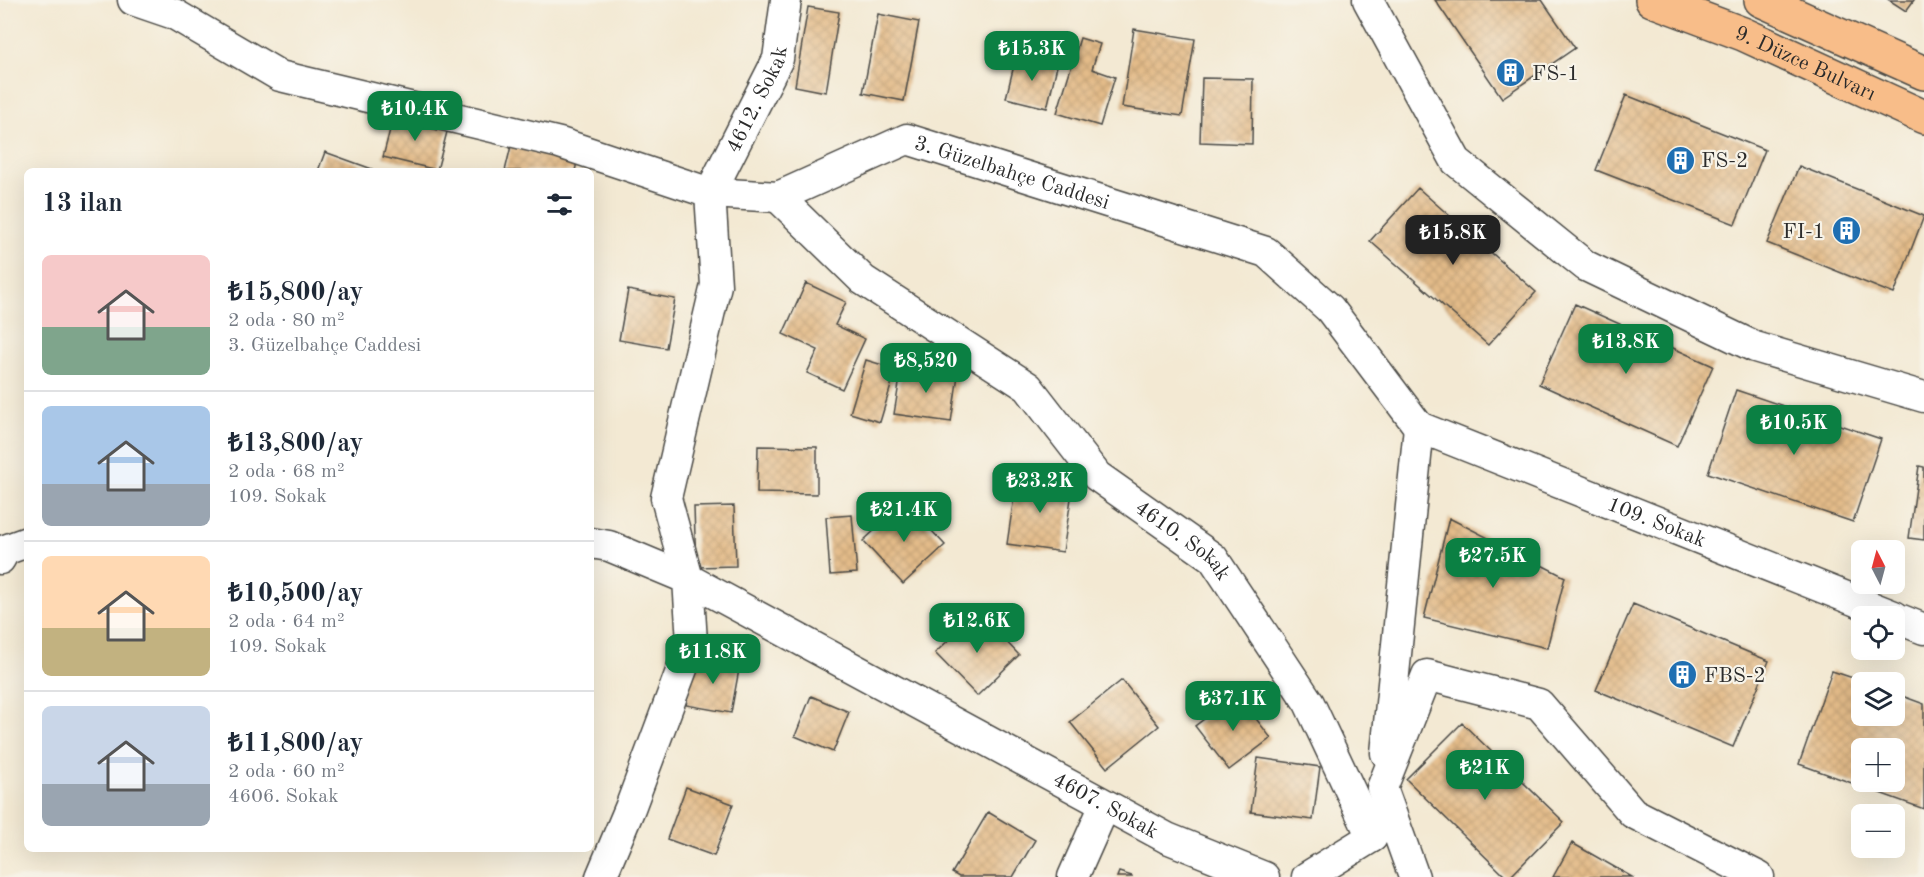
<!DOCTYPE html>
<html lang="tr">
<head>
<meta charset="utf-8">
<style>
  :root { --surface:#fff; --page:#f6f6f7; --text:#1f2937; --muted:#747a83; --line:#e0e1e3; --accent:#0b8043 }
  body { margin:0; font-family:"Old Standard TT",serif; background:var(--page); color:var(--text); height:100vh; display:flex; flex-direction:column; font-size:22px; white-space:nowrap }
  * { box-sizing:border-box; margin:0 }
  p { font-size:20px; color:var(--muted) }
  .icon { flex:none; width:33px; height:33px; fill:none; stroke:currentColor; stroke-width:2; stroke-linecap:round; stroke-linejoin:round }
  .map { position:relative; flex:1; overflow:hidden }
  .panel { position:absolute; left:24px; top:168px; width:570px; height:684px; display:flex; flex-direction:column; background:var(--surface); border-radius:9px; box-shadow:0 6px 24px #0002 }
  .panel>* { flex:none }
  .needle { width:39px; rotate:354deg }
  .fabs { position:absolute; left:1851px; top:540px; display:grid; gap:12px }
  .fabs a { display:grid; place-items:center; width:54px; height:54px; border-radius:9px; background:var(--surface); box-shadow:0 6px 24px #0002; font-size:30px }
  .price { position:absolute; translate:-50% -51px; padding:0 14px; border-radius:12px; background:var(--accent); color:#fff; font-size:20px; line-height:39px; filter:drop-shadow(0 2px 3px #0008) }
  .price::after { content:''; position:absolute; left:50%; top:36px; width:18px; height:14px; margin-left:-9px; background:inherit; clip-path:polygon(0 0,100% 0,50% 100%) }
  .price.active { background:#222; color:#fff }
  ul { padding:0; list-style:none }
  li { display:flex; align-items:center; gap:18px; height:150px; padding:0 18px }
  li+li { border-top:2px solid var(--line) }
  li span { display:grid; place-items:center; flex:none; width:168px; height:120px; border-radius:9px; color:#555 }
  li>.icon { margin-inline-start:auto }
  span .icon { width:72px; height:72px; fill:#fffc; stroke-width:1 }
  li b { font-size:26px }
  h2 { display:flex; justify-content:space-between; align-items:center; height:72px; padding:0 18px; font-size:26px }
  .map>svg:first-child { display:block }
  .building { fill:url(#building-cross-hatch); fill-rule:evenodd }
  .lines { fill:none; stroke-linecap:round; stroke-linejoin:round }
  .minor-casing { stroke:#494844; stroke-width:33 }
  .major-casing { stroke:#494844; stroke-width:36 }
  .minor { stroke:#fff; stroke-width:30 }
  .major { stroke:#f8bd89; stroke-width:33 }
  .labels { text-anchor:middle; stroke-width:4.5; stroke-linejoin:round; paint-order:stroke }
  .street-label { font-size:21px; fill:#2b2b2b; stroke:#f7f3e8 }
  .poi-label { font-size:21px; fill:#2b2b2b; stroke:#f7f3e8; text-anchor:start }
</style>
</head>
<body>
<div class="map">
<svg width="1924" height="877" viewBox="0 0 1924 877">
  <defs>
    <pattern id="building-cross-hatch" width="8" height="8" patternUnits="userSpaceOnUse" patternTransform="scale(1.5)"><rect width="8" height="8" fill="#e3bb89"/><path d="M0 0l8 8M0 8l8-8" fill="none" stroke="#c3a176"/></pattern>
  </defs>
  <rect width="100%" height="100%" fill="#f7f3e8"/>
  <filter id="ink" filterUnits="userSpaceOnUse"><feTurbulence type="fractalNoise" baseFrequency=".0167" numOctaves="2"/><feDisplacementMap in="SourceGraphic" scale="12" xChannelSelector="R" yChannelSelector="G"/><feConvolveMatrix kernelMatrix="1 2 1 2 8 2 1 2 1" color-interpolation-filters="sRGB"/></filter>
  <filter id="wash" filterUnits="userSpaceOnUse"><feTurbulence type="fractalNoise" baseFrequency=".008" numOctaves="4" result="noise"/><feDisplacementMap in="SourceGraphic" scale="24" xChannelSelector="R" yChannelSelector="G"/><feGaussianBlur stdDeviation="1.35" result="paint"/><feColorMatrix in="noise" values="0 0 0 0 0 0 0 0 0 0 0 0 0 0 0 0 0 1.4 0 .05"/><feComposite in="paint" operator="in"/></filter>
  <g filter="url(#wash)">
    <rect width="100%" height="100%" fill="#f3e9d3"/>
    <g id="blocks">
      <!-- building -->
      <path class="building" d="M 1435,0 L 1542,0 L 1575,48 L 1502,98 Z
        M 1889,0 L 1914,0 L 1906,11 Z
        M 808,7 L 839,12 L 826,92 L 795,86 Z
        M 878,14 L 919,22 L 904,101 L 863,93 Z
        M 1134,29 L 1195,39 L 1182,116 L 1122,107 Z
        M 1080,38 L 1100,44 L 1092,69 L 1115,77 L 1100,126 L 1057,113 Z
        M 1016,57 L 1057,66 L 1047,108 L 1006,98 Z
        M 1202,78 L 1253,79 L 1252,144 L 1200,142 Z
        M 1626,95 L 1765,150 L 1735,224 L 1596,170 Z
        M 394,114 L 448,128 L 437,170 L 383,157 Z
        M 511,146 L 577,162 L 575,171 L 505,171 Z
        M 325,152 L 372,169 L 371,171 L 318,171 Z
        M 1799,166 L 1924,216 L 1894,294 L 1767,243 Z
        M 1418,188 L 1536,292 L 1488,345 L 1370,241 Z
        M 806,283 L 846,302 L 835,325 L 865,339 L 842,389 L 807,373 L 818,350 L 783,334 Z
        M 628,290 L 675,299 L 666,348 L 619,340 Z
        M 1575,304 L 1713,366 L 1677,446 L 1539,384 Z
        M 866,360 L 896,369 L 880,422 L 850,413 Z
        M 902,366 L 958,375 L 951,422 L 894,414 Z
        M 1736,390 L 1881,439 L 1853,522 L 1708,473 Z
        M 758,446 L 817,447 L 817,494 L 757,493 Z
        M 1919,466 L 1924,467 L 1924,540 L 1909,538 Z
        M 1017,477 L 1073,485 L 1063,552 L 1007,544 Z
        M 905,502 L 945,545 L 903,584 L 863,541 Z
        M 734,506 L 736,566 L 696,567 L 694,507 Z
        M 852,515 L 857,573 L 830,575 L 826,517 Z
        M 1449,518 L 1565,577 L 1547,648 L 1424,618 Z
        M 1633,604 L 1769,661 L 1733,747 L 1596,690 Z
        M 978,612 L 1019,655 L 977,696 L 935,653 Z
        M 696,656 L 740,664 L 731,713 L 686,705 Z
        M 1832,671 L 1862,681 L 1862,716 L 1894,716 L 1894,693 L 1924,704 L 1924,809 L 1799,764 ZM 1862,748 L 1894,748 L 1894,782 L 1862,782 Z
        M 1122,680 L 1159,726 L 1107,768 L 1070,722 Z
        M 1237,694 L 1271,738 L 1229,770 L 1195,726 Z
        M 811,696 L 849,712 L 833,752 L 795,736 Z
        M 1462,723 L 1564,822 L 1510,877 L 1506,877 L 1406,779 Z
        M 1258,758 L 1320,767 L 1313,820 L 1251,812 Z
        M 686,787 L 733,804 L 714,856 L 667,839 Z
        M 988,812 L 1035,840 L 1013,877 L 959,877 L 952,873 Z
        M 1572,843 L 1632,877 L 1553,877 Z
        M 1119,872 L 1132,876 L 1132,877 L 1117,877 Z"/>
    </g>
  </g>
  <g filter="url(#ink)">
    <use href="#blocks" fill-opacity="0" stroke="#494844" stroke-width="1.5"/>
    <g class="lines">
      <defs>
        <g id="minor">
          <path id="s1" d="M 133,0 L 174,14 L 280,76 L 560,143 L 710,193 L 778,197 L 907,139 L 1266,252 L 1330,309 L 1419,427"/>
          <path d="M 1368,0 L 1456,161 L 1586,266 L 1755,347 L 1924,397"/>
          <path id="s2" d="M 710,193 L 716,285 L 666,498 L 688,579 L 1167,838 L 1264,877"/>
          <path id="s3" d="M 710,193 L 778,59 L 786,0"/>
          <path id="s4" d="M 778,197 L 863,280 L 1028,387 L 1097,476 L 1213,558 L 1309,703 L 1372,837"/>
          <path id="s5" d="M 1419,427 L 1894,616"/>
          <path d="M 591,543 L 609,546 L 688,579 L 692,642 L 630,808 L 601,877"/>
          <path d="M 0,559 L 5,550 L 27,542"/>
          <path d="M 1894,617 L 1924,629"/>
          <path d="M 1386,753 L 1419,427"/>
          <path d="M 1073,877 L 1105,805"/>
          <path d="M 1307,877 L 1372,837 L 1376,818"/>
          <path d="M 1414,877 L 1382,788 L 1427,675 L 1539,704 L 1633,813 L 1759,877"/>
        </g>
        <g id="major">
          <path id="s6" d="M 1652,0 L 1743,34 L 1924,117"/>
          <path d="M 1761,0 L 1924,73"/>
        </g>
      </defs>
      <!-- minor casing -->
      <use href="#minor" class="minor-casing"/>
      <!-- major casing -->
      <use href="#major" class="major-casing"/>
      <!-- minor -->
      <use href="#minor" class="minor"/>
      <!-- major -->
      <use href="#major" class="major"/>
    </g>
  </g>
  <!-- icons -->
  <defs>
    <symbol id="building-disc" viewBox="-11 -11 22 22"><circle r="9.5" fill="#1f6fb2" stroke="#f7f3e8"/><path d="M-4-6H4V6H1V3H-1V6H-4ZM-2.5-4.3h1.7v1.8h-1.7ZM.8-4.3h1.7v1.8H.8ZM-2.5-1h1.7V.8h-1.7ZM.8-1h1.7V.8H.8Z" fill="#fff"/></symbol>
  </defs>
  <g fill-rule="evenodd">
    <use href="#building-disc" x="1494" y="56" width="33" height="33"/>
    <use href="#building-disc" x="1664" y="144" width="33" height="33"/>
    <use href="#building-disc" x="1830" y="214" width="33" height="33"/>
    <use href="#building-disc" x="1666" y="658" width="33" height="33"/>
  </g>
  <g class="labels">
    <!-- street labels -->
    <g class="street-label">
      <text dy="7" stroke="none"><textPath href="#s6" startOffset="166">9. Düzce Bulvarı</textPath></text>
      <text dy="7" stroke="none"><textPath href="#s3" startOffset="105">4612. Sokak</textPath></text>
      <text dy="7" stroke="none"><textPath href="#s1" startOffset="932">3. Güzelbahçe Caddesi</textPath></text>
      <text dy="7" stroke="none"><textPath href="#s5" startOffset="256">109. Sokak</textPath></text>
      <text dy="7" stroke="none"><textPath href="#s4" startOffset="536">4610. Sokak</textPath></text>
      <text dy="7" stroke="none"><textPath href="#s2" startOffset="870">4607. Sokak</textPath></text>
    </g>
    <!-- poi labels -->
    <g class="poi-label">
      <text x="1532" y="80">FS-1</text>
      <text x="1701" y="167">FS-2</text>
      <text x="1825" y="238" text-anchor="end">FI-1</text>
      <text x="1704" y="682">FBS-2</text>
    </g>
  </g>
</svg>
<div class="fabs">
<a><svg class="needle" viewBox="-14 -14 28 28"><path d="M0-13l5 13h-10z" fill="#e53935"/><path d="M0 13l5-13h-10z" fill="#747a83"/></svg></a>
<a><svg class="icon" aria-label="locate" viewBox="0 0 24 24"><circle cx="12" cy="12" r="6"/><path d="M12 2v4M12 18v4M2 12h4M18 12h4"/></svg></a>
<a><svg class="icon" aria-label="layers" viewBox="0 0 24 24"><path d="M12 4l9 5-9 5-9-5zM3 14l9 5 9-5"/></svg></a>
<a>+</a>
<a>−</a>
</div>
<b class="price" style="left:1032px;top:82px">₺15.3K</b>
<b class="price" style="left:415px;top:142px">₺10.4K</b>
<b class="price active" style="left:1453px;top:266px">₺15.8K</b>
<b class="price" style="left:1626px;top:375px">₺13.8K</b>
<b class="price" style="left:926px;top:394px">₺8,520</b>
<b class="price" style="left:1794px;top:456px">₺10.5K</b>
<b class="price" style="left:1040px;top:514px">₺23.2K</b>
<b class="price" style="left:904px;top:543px">₺21.4K</b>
<b class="price" style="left:1493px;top:589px">₺27.5K</b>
<b class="price" style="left:977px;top:654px">₺12.6K</b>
<b class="price" style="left:713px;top:685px">₺11.8K</b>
<b class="price" style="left:1233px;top:732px">₺37.1K</b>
<b class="price" style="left:1485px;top:801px">₺21K</b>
<section class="panel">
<h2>13 ilan<svg class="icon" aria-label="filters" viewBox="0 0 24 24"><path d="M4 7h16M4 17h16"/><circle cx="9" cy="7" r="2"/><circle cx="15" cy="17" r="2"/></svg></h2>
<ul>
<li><span style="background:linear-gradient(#f6c9c9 60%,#7fa58c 0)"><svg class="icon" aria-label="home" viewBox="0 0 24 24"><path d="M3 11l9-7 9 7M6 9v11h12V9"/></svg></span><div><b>₺15,800/ay</b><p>2 oda · 80 m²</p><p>3. Güzelbahçe Caddesi</p></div></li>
<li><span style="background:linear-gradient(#a9c7e8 65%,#9aa5b1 0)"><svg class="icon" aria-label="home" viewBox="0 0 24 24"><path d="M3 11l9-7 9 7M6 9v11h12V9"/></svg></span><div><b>₺13,800/ay</b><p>2 oda · 68 m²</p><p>109. Sokak</p></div></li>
<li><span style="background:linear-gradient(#ffd9b3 60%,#c2b280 0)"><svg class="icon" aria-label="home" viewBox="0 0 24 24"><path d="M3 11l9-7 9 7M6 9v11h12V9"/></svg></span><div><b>₺10,500/ay</b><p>2 oda · 64 m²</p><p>109. Sokak</p></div></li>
<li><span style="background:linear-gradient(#c9d6e8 65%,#9aa5b1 0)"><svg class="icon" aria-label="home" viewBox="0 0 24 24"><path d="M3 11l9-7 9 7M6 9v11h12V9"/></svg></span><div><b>₺11,800/ay</b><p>2 oda · 60 m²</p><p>4606. Sokak</p></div></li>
</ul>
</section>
</div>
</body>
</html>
